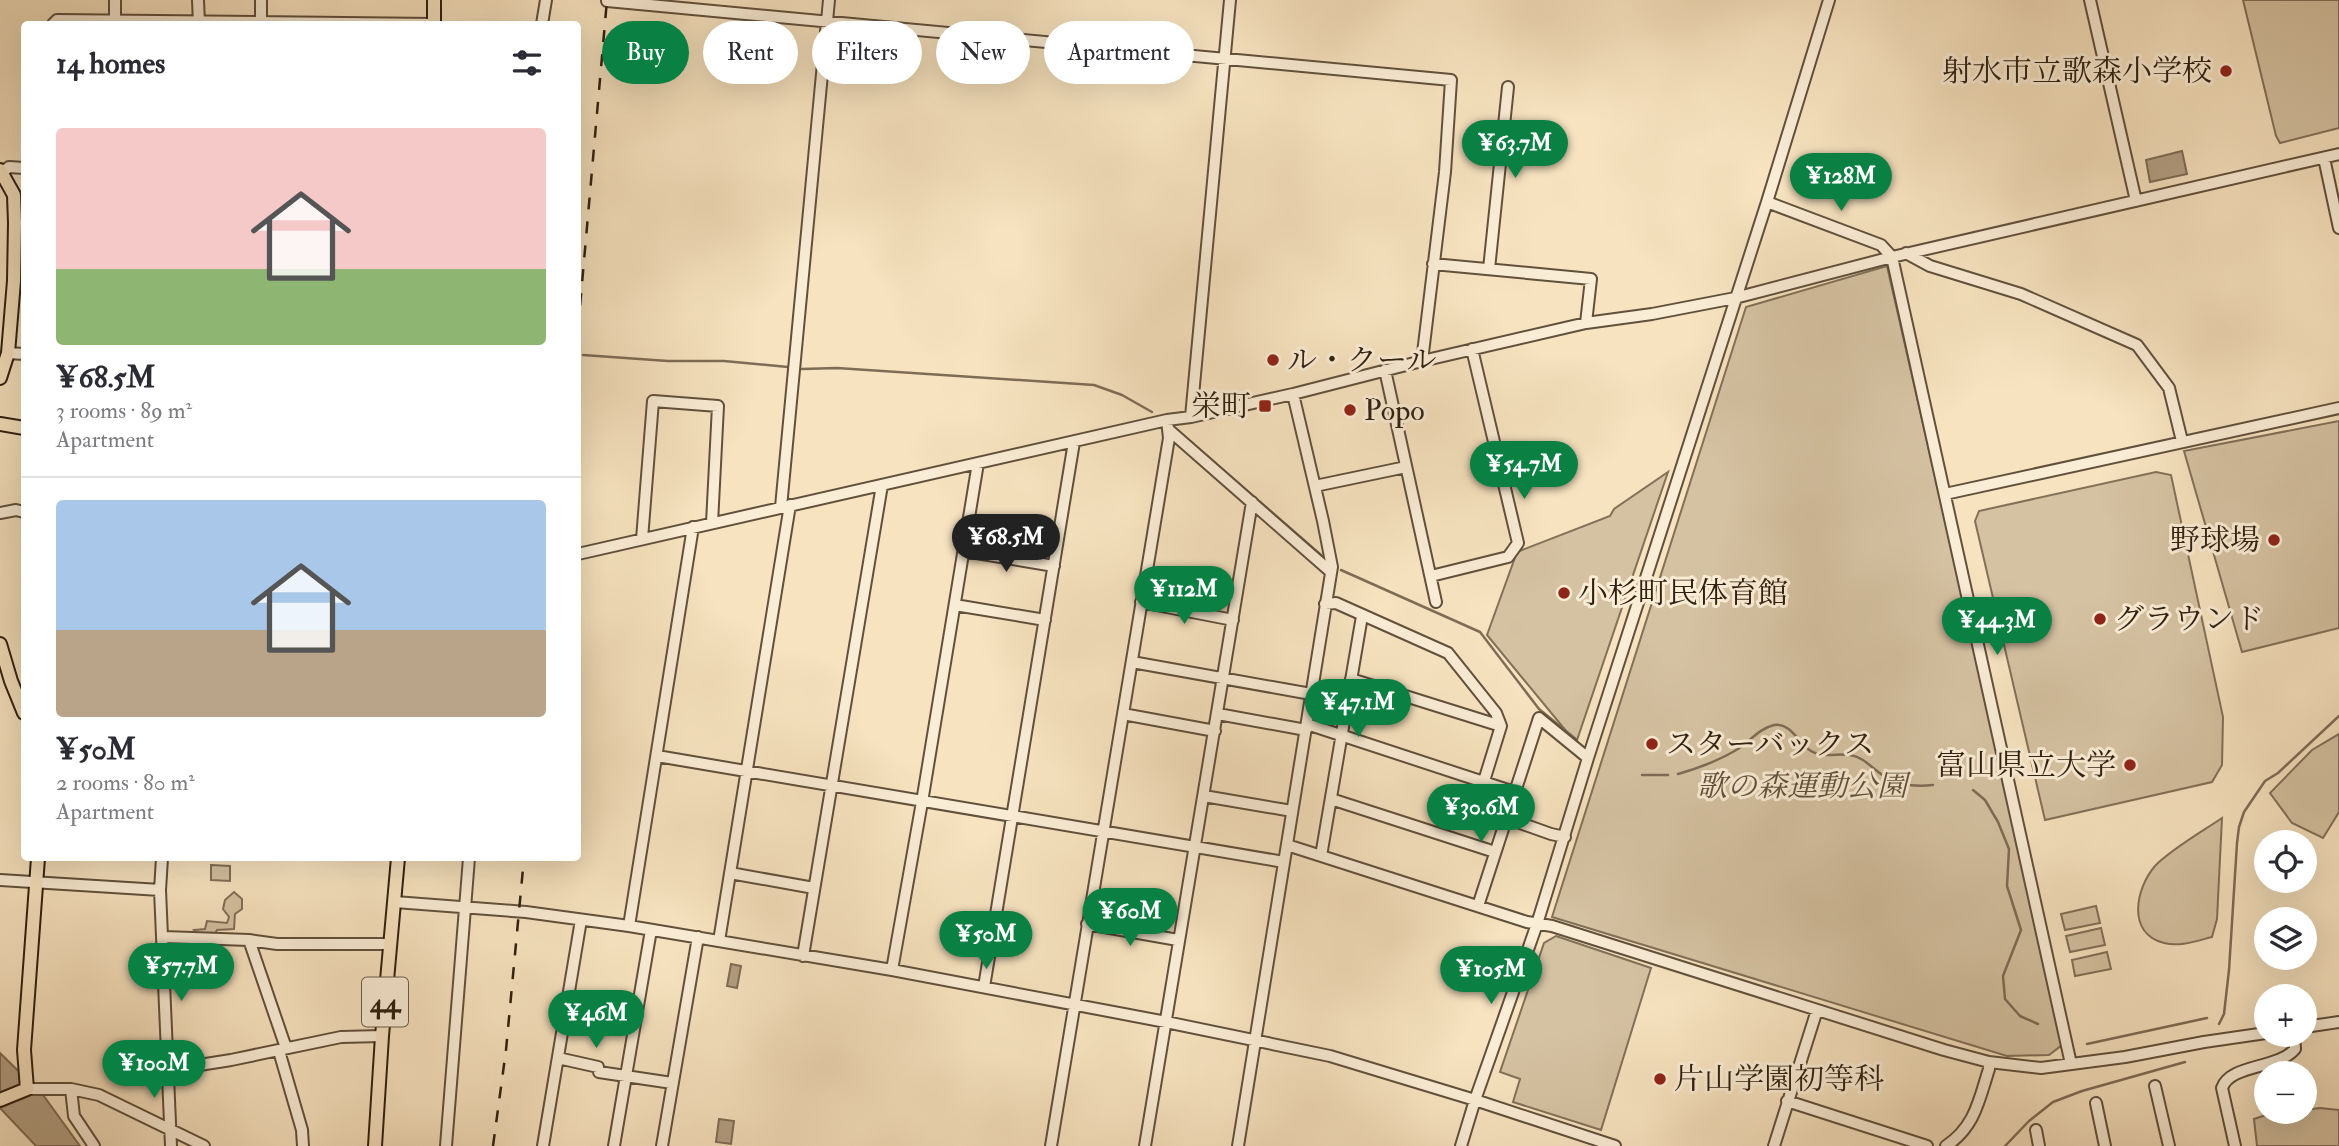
<!DOCTYPE html>
<html lang="en">
<head>
<meta charset="utf-8">
<style>
  :root { --surface:#fff; --page:#f7f7f7; --text:#2b2b33; --muted:#7c7c81; --line:#e1e1e2; --accent:#0b8043 }
  body { margin:0; font-family:"IM FELL Double Pica","Noto Serif JP",serif; background:var(--page); color:var(--text); height:100vh; display:flex; flex-direction:column; font-size:26px; white-space:nowrap }
  * { box-sizing:border-box; margin:0 }
  p { font-size:23px; color:var(--muted) }
  .icon { flex:none; width:38px; height:38px; fill:none; stroke:currentColor; stroke-width:2; stroke-linecap:round; stroke-linejoin:round }
  .map { position:relative; flex:1; overflow:hidden }
  .panel { position:absolute; left:21px; top:21px; width:560px; height:840px; display:flex; flex-direction:column; background:var(--surface); border-radius:7px; box-shadow:0 7px 28px #0002 }
  .panel>* { flex:none }
  .top-card { position:absolute; left:602px; top:21px; width:665px; height:63px; display:flex; gap:14px }
  .fabs { position:absolute; left:2254px; top:830px; display:grid; gap:14px }
  .fabs a { display:grid; place-items:center; width:63px; height:63px; border-radius:50%; background:var(--surface); box-shadow:0 7px 28px #0002; font-size:35px }
  .price { position:absolute; translate:-50% -60px; padding:0 16px; border-radius:24px; background:var(--accent); color:#fff; font-size:23px; line-height:46px; filter:drop-shadow(0 2px 4px #0008) }
  .price::after { content:''; position:absolute; left:50%; top:42px; width:21px; height:16px; margin-left:-10px; background:inherit; clip-path:polygon(0 0,100% 0,50% 100%) }
  .price.on { background:#222; color:#fff }
  ul { padding:0; list-style:none }
  li { display:grid; align-content:center; gap:14px; height:371px; padding:0 35px }
  li+li { border-top:2px solid var(--line) }
  li span { display:grid; place-items:center; height:217px; border-radius:7px; color:#555 }
  li>.icon { margin-inline-start:auto }
  span .icon { width:126px; height:126px; fill:#fffc; stroke-width:1 }
  li b { font-size:30px }
  h2 { display:flex; justify-content:space-between; align-items:center; height:84px; padding:0 35px; font-size:30px }
  .pill { padding:0 24px; border-radius:32px; background:var(--surface); box-shadow:0 7px 28px #0002; font-size:24px; line-height:63px }
  .pill.on { background:var(--accent); color:#fff }
  .map>svg:first-child { display:block }
  .green { fill:#d5c2a2; stroke:#827059; stroke-width:2 }
  .water { fill:#b3a084; stroke:#7e6c56; stroke-width:2 }
  .lines { fill:none; stroke-linecap:round; stroke-linejoin:round }
  .stream { stroke:#7e6c56; stroke-width:2.5 }
  .minor-casing { stroke:#61503c; stroke-width:14 }
  .major-casing { stroke:#2f1f10; stroke-width:16 }
  .minor { stroke:#faedd6; stroke-width:10 }
  .major { stroke:#f7e3c0; stroke-width:12 }
  .rail { stroke:#2f1f10; stroke-width:2.5; stroke-dasharray:12 12; stroke-linecap:butt }
  .poi-dot { fill:#8f2418; stroke:#faedd6; stroke-width:2.5 }
  .labels { text-anchor:middle; stroke-width:6; stroke-linejoin:round; paint-order:stroke }
  .shield { fill:#faedd6; stroke:#6c5d4b; stroke-width:2 }
  .shield-label { font-size:28px; font-weight:bold; fill:#2f1f10 }
  .poi-label { font-size:30px; fill:#2f1f10; stroke:#faedd6; text-anchor:start }
  .park-label { font-size:30px; font-style:italic; fill:#61503c; stroke:#faedd6 }
</style>
</head>
<body>
<div class="map">
<svg width="2339" height="1146" viewBox="0 0 2339 1146">
  <rect width="100%" height="100%" fill="#f7e3c0"/>
  <filter id="stains"><feTurbulence type="fractalNoise" baseFrequency=".00286" numOctaves="4"/><feColorMatrix values="0 0 0 0 .2 0 0 0 0 .09 0 0 0 0 .02 0 0 0 .5 -.17"/></filter>
  <radialGradient id="worn" r=".72"><stop offset=".6" stop-color="#630" stop-opacity="0"/><stop offset="1" stop-color="#630" stop-opacity=".3"/></radialGradient>
  <!-- green -->
  <path class="green" d="M 2243,0 L 2339,0 L 2339,128 L 2280,143 L 2276,136 Z
    M 1887,266 L 2021,854 L 2062,1045 L 2049,1055 L 2007,1056 L 1552,917 L 1746,307 Z
    M 2339,421 L 2339,628 L 2242,652 L 2184,451 Z
    M 1668,472 L 1576,743 L 1487,635 L 1517,552 L 1610,516 L 1614,509 Z
    M 2156,472 L 2171,475 L 2223,717 L 2222,765 L 2212,782 L 2045,820 L 1975,521 L 1979,511 Z
    M 2339,734 L 2339,812 L 2323,838 L 2292,823 L 2270,793 L 2312,750 Z
    M 2222,818 L 2217,919 L 2212,937 C 2196,941 2180,947 2164,943 C 2126,933 2136,888 2155,866 C 2170,850 2203,831 2222,818 Z
    M 211,865 L 230,866 L 230,881 L 211,880 Z
    M 234,892 L 242,899 L 242,909 L 235,914 L 234,929 L 217,930 L 214,935 L 198,934 L 194,930 L 205,929 L 207,921 L 227,923 L 229,917 L 223,909 L 225,900 Z
    M 2096,906 L 2100,923 L 2065,930 L 2061,914 Z
    M 2101,928 L 2105,945 L 2070,952 L 2066,936 Z
    M 1556,936 L 1651,968 L 1601,1130 L 1513,1102 L 1520,1079 L 1500,1072 L 1544,943 Z
    M 2107,952 L 2111,969 L 2075,976 L 2072,960 Z
    M 2320,1108 L 2339,1110 L 2339,1146 L 2257,1146 L 2254,1119 L 2272,1113 L 2305,1111 L 2305,1110 Z"/>
  <!-- water -->
  <path class="water" d="M 2182,151 L 2187,174 L 2150,182 L 2146,160 Z
    M 731,964 L 741,966 L 737,988 L 727,986 Z
    M 0,1053 L 43,1095 L 80,1146 L 36,1146 L 0,1108 Z
    M 719,1119 L 734,1121 L 731,1144 L 716,1142 Z"/>
  <g class="lines">
    <!-- stream -->
    <path class="stream" d="M 583,355 L 668,361 L 724,361 L 788,367
      M 802,369 L 837,368 L 1094,385 L 1122,395 L 1152,412
      M 1176,429 L 1321,555
      M 1341,570 L 1480,632 L 1539,709 L 1577,740
      M 1678,774 C 1699,768 1720,760 1738,749 C 1749,742 1760,728 1774,725 C 1789,722 1798,741 1808,749 C 1821,759 1835,753 1850,755 C 1863,757 1871,767 1881,774 C 1897,786 1915,787 1933,785
      M 1642,775 L 1668,775
      M 1973,790 L 1985,800 L 1998,822 L 2009,849 L 2007,886 L 2021,930 L 2003,976 L 2005,999 L 2020,1016 L 2038,1024
      M 2219,1024 L 2224,1014 L 2229,970 L 2237,843 L 2239,827 L 2244,812 L 2265,781 L 2278,773 L 2339,716
      M 2087,1044 L 2207,1018
      M 2005,1146 L 2029,1121 L 2053,1102 L 2082,1091 L 2185,1062"/>
    <defs>
      <path id="minor" d="M 198,0 L 199,24
        M 261,0 L 261,23
        M 2090,0 L 2136,201
        M 607,1 L 1451,80 L 1445,172 L 1422,361
        M 53,24 L 57,20 L 434,24
        M 115,24 L 115,0
        M 542,24 L 546,0
        M 2324,158 L 2339,228
        M 1,173 L 9,167 L 24,168
        M 1767,202 L 1881,245 L 1892,257 L 2071,1064
        M 1906,253 L 1930,266 L 2021,294 L 2137,345 L 2169,388 L 2182,441
        M 1433,264 L 1591,279 L 1586,323
        M 1489,269 L 1508,87
        M 8,353 L 24,354
        M 1385,370 L 1436,602
        M 1191,417 L 1230,0
        M 1169,430 L 1331,572
        M 1315,486 L 1406,467
        M 1945,494 L 2339,408
        M 781,507 L 829,0
        M 0,513 L 16,510 L 24,512
        M 642,539 L 653,401 L 718,406 L 712,523
        M 964,551 L 1054,566
        M 578,554 L 1167,420 L 1191,417 L 1293,394 L 1422,361 L 1586,323 L 1652,314 L 1735,298 L 1892,257 L 2339,154
        M 1431,576 L 1508,557 L 1518,543 L 1472,349
        M 1141,602 L 1233,620
        M 1325,604 L 1336,603 L 1448,653 L 1496,713 L 1501,726 L 1484,781
        M 955,605 L 1045,620
        M 1132,662 L 1311,694
        M 1351,679 L 1501,726
        M 1123,714 L 1215,731
        M 1218,714 L 1306,730
        M 1307,724 L 1514,792
        M 657,756 L 1284,862
        M 1204,796 L 1292,811
        M 1331,799 L 1495,852
        M 1506,818 L 1551,834 L 1565,837
        M 1287,845 L 1527,922 L 1552,926 L 1944,1050 L 1989,1062 L 2041,1068 L 2125,1057 L 2204,1042 L 2266,1033
        M 1321,856 L 1362,616
        M 162,858 L 160,890 L 171,1146
        M 730,873 L 814,888
        M 0,880 L 160,890
        M 395,902 L 526,912 L 629,926 L 892,970 L 1166,1022 L 1330,1056 L 1475,1100 L 1615,1146
        M 1478,906 L 1539,718 L 1588,758
        M 1087,924 L 1178,940
        M 629,926 L 693,527
        M 164,937 L 249,940 L 277,944 L 389,944
        M 249,940 L 286,1048
        M 719,941 L 790,505
        M 803,956 L 882,485
        M 892,970 L 922,802 L 978,463
        M 984,987 L 1074,442
        M 2305,1027 L 2339,1022
        M 279,1051 L 302,1130 L 303,1146
        M 558,1058 L 598,1067 L 599,1072 L 672,1083
        M 168,1070 L 231,1060 L 341,1037 L 382,1036
        M 2155,1086 L 2169,1146
        M 27,1089 L 71,1089 L 99,1095 L 204,1146
        M 71,1089 L 74,1116 L 94,1146
        M 1787,1101 L 1927,1146
        M 2096,1103 L 2105,1146
        M 2036,1130 L 2039,1146
        M 446,1146 L 469,858
        M 543,1146 L 581,920
        M 614,1146 L 651,930
        M 662,1146 L 698,937
        M 1051,1146 L 1169,438 L 1167,420
        M 1145,1146 L 1252,502
        M 1238,1146 L 1332,567 L 1323,521 L 1293,394
        M 1461,1146 L 1475,1100 L 1537,924 L 1588,758 L 1767,202 L 1829,0
        M 1774,1146 L 1817,1010
        M 1946,1146 C 1975,1127 1979,1100 1989,1069 L 1989,1062
        M 2235,1146 L 2222,1088 C 2230,1064 2279,1069 2295,1049 L 2294,1034"/>
      <path id="major" d="M 434,24 L 434,0
        M 0,170 L 14,195 L 15,223 L 14,281 L 8,353 L 0,378
        M 0,424 L 24,428
        M 0,644 L 11,681 L 24,713
        M 0,1100 L 27,1089 L 24,1050 L 38,858
        M 375,1146 L 382,1036 L 398,858"/>
    </defs>
    <!-- minor casing -->
    <use href="#minor" class="minor-casing"/>
    <!-- major casing -->
    <use href="#major" class="major-casing"/>
    <!-- minor -->
    <use href="#minor" class="minor"/>
    <!-- major -->
    <use href="#major" class="major"/>
    <!-- rail -->
    <path class="rail" d="M 578,329 L 607,0
      M 493,1146 L 506,1050 L 524,858"/>
  </g>
  <!-- markers -->
  <g class="poi-dot">
    <circle cx="2226" cy="71" r="7"/>
    <circle cx="1273" cy="360" r="7"/>
    <rect x="1258" y="399" width="14" height="14" rx="3.5"/>
    <circle cx="1350" cy="410" r="7"/>
    <circle cx="2274" cy="540" r="7"/>
    <circle cx="1564" cy="593" r="7"/>
    <circle cx="2100" cy="619" r="7"/>
    <circle cx="1652" cy="744" r="7"/>
    <circle cx="2130" cy="765" r="7"/>
    <circle cx="1660" cy="1079" r="7"/>
  </g>
  <g class="labels">
    <!-- shield labels -->
    <rect class="shield" x="362" y="977.5" width="46" height="49" rx="5"/>
    <g class="shield-label">
      <text x="385" y="1012">44</text>
    </g>
    <!-- poi labels -->
    <g class="poi-label">
      <text x="2212" y="81" text-anchor="end">射水市立歌森小学校</text>
      <text x="1287" y="370">ル・クール</text>
      <text x="1251" y="416" text-anchor="end">栄町</text>
      <text x="1364" y="420">Popo</text>
      <text x="2260" y="550" text-anchor="end">野球場</text>
      <text x="1578" y="603">小杉町民体育館</text>
      <text x="2114" y="629">グラウンド</text>
      <text x="1666" y="754">スターバックス</text>
      <text x="2116" y="775" text-anchor="end">富山県立大学</text>
      <text x="1674" y="1089">片山学園初等科</text>
    </g>
    <!-- park labels -->
    <g class="park-label">
      <text x="1802" y="796">歌の森運動公園</text>
    </g>
  </g>
  <rect width="100%" height="100%" filter="url(#stains)"/>
  <rect width="100%" height="100%" fill="url(#worn)"/>
</svg>
<div class="fabs">
<a><svg class="icon" aria-label="locate" viewBox="0 0 24 24"><circle cx="12" cy="12" r="6"/><path d="M12 2v4M12 18v4M2 12h4M18 12h4"/></svg></a>
<a><svg class="icon" aria-label="layers" viewBox="0 0 24 24"><path d="M12 4l9 5-9 5-9-5zM3 14l9 5 9-5"/></svg></a>
<a>+</a>
<a>−</a>
</div>
<b class="price" style="left:1515px;top:180px">¥63.7M</b>
<b class="price" style="left:1841px;top:213px">¥128M</b>
<b class="price" style="left:1524px;top:501px">¥54.7M</b>
<b class="price on" style="left:1006px;top:574px">¥68.5M</b>
<b class="price" style="left:1184px;top:626px">¥112M</b>
<b class="price" style="left:1997px;top:657px">¥44.3M</b>
<b class="price" style="left:1358px;top:739px">¥47.1M</b>
<b class="price" style="left:1481px;top:844px">¥30.6M</b>
<b class="price" style="left:1130px;top:948px">¥60M</b>
<b class="price" style="left:986px;top:971px">¥50M</b>
<b class="price" style="left:181px;top:1003px">¥57.7M</b>
<b class="price" style="left:1491px;top:1006px">¥105M</b>
<b class="price" style="left:596px;top:1050px">¥46M</b>
<b class="price" style="left:154px;top:1100px">¥100M</b>
<div class="top-card">
<a class="pill on">Buy</a>
<a class="pill">Rent</a>
<a class="pill">Filters</a>
<a class="pill">New</a>
<a class="pill">Apartment</a>
</div>
<section class="panel">
<h2>14 homes<svg class="icon" aria-label="filters" viewBox="0 0 24 24"><path d="M4 7h16M4 17h16"/><circle cx="9" cy="7" r="2"/><circle cx="15" cy="17" r="2"/></svg></h2>
<ul>
<li><span style="background:linear-gradient(#f6c9c9 65%,#8fb573 0)"><svg class="icon" aria-label="home" viewBox="0 0 24 24"><path d="M3 11l9-7 9 7M6 9v11h12V9"/></svg></span><div><b>¥68.5M</b><p>3 rooms · 89 m²</p><p>Apartment</p></div></li>
<li><span style="background:linear-gradient(#a9c7e8 60%,#b9a48a 0)"><svg class="icon" aria-label="home" viewBox="0 0 24 24"><path d="M3 11l9-7 9 7M6 9v11h12V9"/></svg></span><div><b>¥50M</b><p>2 rooms · 80 m²</p><p>Apartment</p></div></li>
</ul>
</section>
</div>
</body>
</html>
